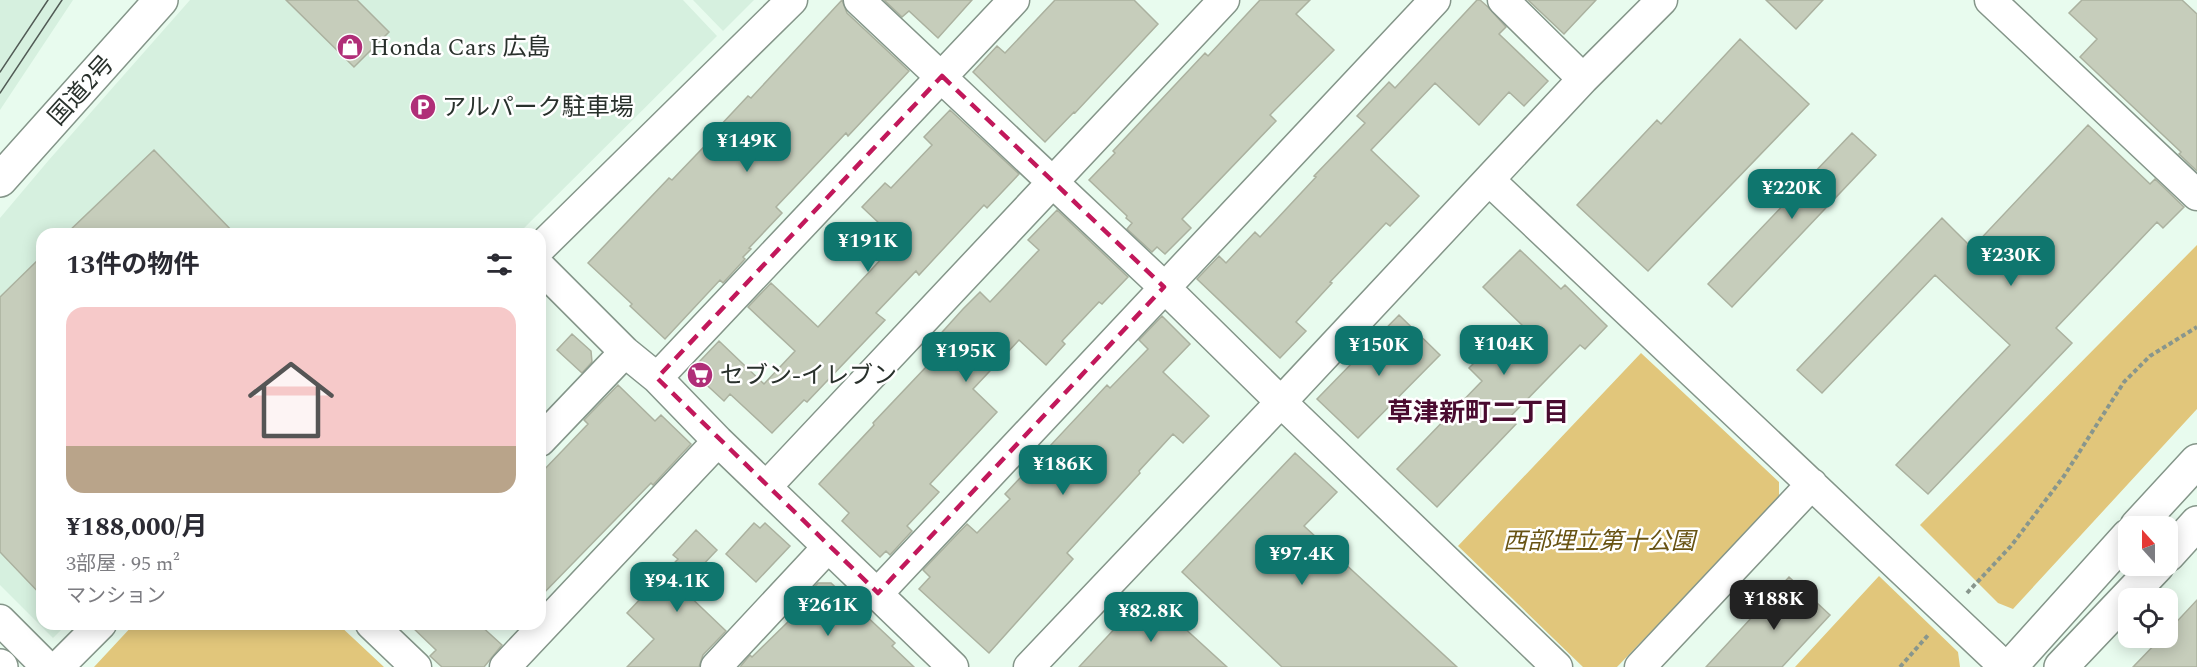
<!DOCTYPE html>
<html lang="ja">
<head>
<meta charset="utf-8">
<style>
  :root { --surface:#fff; --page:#f7f7f7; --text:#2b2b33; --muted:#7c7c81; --accent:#0f766e }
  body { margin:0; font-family:Spectral,"Noto Sans JP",serif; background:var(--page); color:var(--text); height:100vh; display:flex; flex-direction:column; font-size:22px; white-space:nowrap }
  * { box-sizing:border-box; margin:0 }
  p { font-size:20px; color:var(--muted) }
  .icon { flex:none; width:33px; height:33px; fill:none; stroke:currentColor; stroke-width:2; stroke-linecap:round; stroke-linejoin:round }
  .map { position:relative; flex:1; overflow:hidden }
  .side { position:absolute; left:36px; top:228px; width:510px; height:402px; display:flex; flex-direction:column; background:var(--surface); border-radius:18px; box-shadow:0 3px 15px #0003 }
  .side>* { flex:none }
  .needle { width:39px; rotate:339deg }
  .tools { position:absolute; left:2118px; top:516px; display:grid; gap:12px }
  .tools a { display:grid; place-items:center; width:60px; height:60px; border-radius:12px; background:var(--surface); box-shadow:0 3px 15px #0003; font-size:30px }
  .price { position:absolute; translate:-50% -51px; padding:0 14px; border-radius:12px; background:var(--accent); color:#fff; font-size:20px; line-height:39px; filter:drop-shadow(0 2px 3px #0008) }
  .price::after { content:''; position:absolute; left:50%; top:36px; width:18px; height:14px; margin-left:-9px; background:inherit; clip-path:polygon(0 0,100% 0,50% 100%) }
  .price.current { background:#222; color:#fff }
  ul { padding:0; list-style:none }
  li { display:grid; align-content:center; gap:12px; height:318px; padding:0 30px }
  li span { display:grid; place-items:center; height:186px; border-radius:18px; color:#555 }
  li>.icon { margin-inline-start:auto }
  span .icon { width:108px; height:108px; fill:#fffc; stroke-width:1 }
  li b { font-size:26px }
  h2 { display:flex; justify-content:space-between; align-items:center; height:72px; padding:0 30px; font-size:26px }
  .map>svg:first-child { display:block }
  .built { fill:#d6f0df }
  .green { fill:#e1c67b }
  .building { fill:#c6cdbb; stroke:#abb19f; stroke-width:1.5 }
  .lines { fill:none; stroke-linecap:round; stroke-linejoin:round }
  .street-casing { stroke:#849589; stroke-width:33 }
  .secondary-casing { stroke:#849589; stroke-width:36 }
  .highway-casing { stroke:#849589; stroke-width:36 }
  .path { stroke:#88968d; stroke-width:4; stroke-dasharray:4.5 3; stroke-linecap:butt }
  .street { stroke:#fff; stroke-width:30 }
  .secondary { stroke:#fff; stroke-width:33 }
  .highway { stroke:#fff; stroke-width:33 }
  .tram { stroke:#515b55; stroke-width:1.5 }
  .marked { fill:none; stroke:#c2185b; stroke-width:4.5; stroke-dasharray:12 8; stroke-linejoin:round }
  .labels { text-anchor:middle; stroke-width:5; stroke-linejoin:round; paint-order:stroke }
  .poi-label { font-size:24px; fill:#29312c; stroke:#fff; text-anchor:start }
  .street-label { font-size:24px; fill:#29312c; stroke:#fff }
  .park-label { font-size:24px; font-style:italic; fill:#685313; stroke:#fff }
  .neighbourhood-label { font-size:26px; font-weight:bold; fill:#4a0b30; stroke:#fff }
</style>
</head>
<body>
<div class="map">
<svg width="2197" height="667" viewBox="0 0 2197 667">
  <rect width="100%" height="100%" fill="#e8fbee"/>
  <!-- built -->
  <path class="built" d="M 0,0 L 73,0 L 0,110 Z
    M 190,0 L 683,0 L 717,36 L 518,234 L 42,234 L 42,624 L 67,624 L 53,638 L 0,585 L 0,218 L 48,161 Z
    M 693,0 L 754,0 L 723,31 Z"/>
  <!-- green -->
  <path class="green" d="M 2197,245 L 2197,409 L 2013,609 L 1998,603 L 1920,525 Z
    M 1641,353 L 1779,482 L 1779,499 L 1617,667 L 1583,667 L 1458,546 Z
    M 1879,576 L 1958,652 L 1960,667 L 1795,667 Z
    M 134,624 L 338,624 L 384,667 L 94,667 Z"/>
  <!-- building -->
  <path class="building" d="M 286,0 L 357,0 L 389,32 L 354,67 Z
    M 842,0 L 847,13 L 909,71 L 848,136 L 846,133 L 776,207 L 782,213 L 749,248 L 751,249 L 743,257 L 745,259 L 723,283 L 720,280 L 665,339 L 630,306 L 632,304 L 588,263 L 669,178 L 672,180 L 720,130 L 718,128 L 748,96 L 751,98 Z
    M 884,0 L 972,0 L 938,38 L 909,11 L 902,17 Z
    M 1055,0 L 1134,0 L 1158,24 L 1075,113 L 1074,112 L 1045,142 L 973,72 L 997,46 L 1005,53 Z
    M 1260,0 L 1310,0 L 1296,14 L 1334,50 L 1270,115 L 1276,121 L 1182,219 L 1191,228 L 1165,254 L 1157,247 L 1152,252 L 1127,229 L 1132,223 L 1126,218 L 1127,216 L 1089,180 L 1115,153 L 1113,151 L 1205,53 L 1208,56 Z
    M 1477,0 L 1480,0 L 1488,7 L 1506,27 L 1499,34 L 1548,81 L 1524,106 L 1509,92 L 1479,125 L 1435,83 L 1371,150 L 1419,196 L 1390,226 L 1386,223 L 1330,282 L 1332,283 L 1296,322 L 1306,331 L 1280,358 L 1197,279 L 1219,256 L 1226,263 L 1255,232 L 1260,237 L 1316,177 L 1314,176 L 1365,123 L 1357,116 L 1389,82 L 1395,88 Z
    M 1528,0 L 1596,0 L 1564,34 Z
    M 1766,0 L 1823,0 L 1796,29 Z
    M 2082,0 L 2182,0 L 2197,14 L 2197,171 L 2179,154 L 2181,152 L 2080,57 L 2097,39 L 2069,13 Z
    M 1740,39 L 1809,104 L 1648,271 L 1577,205 L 1657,120 L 1661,124 Z
    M 950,110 L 1019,174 L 987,208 L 984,205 L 919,275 L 916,271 L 876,313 L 885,320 L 807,402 L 804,400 L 772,433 L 730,394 L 724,401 L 697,376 L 699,362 L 719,341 L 764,384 L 795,351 L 748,307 L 771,283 L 818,327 L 898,241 L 862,207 L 885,183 L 891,188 L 932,145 L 924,137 Z
    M 2088,125 L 2150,184 L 2155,179 L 2184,207 L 2163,228 L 2157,222 L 2056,328 L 2072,343 L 1928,494 L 1896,465 L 2010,345 L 1935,275 L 1822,393 L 1797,370 L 1942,218 L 1972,248 Z
    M 1852,133 L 1876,155 L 1732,307 L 1708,284 Z
    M 154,150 L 235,234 L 66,234 Z
    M 1057,210 L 1128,277 L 1102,304 L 1099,302 L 1062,341 L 1065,344 L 1046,365 L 1019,340 L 973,389 L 997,412 L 930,484 L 939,492 L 907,526 L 912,531 L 890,555 L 886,551 L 880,557 L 842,521 L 849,513 L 819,484 L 874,425 L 873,423 L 944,348 L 935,340 L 963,309 L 980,292 L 990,302 L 1039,250 L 1028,240 Z
    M 1520,250 L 1561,289 L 1565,285 L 1607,326 L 1585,349 L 1580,345 L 1509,418 L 1516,424 L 1437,507 L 1397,469 L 1482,381 L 1469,368 L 1485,352 L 1493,359 L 1524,327 L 1483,287 Z
    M 42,256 L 42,596 L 0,552 L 0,297 Z
    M 1399,315 L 1440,355 L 1358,438 L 1317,399 Z
    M 1162,316 L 1190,344 L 1163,372 L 1209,416 L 1183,443 L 1173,434 L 1139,471 L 1140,473 L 1067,553 L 1073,559 L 989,653 L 919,589 L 930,577 L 923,570 L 967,524 L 977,533 L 1010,499 L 1005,494 L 1107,385 L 1110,388 L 1148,349 L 1139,340 Z
    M 572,334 L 591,351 L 592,362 L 582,373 L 557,350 Z
    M 618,385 L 655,421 L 661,415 L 691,444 L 653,485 L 651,483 L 540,597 L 540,474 L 588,424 L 584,420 Z
    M 1295,453 L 1337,492 L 1304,526 L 1457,667 L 1282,667 L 1182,572 Z
    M 754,523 L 760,528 L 765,523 L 790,546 L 756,582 L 726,554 Z
    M 696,530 L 717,550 L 681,588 L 726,631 L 703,655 L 699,667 L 627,667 L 654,639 L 627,613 L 678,559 L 673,555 Z
    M 1789,577 L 1830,615 L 1782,667 L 1706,667 Z
    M 818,583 L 831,583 L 895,643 L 892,646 L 914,667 L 740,667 L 750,655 L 752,657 L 797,613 L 793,610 Z
    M 1147,594 L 1227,667 L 1079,667 Z
    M 2197,600 L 2197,667 L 2133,667 L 2161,638 L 2168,638 L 2168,631 Z
    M 409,624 L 479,624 L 502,645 L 484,667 L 442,667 L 430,656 L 436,650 Z"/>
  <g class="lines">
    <defs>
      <path id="street" d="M 859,0 L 1164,287 L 1281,402 L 1557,667
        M 1503,0 L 1583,79
        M 1990,0 L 2197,195
        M 1489,180 L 2005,667
        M 540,248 L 792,0
        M 540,267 L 625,352 L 657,378 L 718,441 L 953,667
        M 657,378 L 1014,0
        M 540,441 L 625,352
        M 766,487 L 1224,0
        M 878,593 L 1435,0
        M 0,620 L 47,667
        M 371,624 L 416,667
        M 58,667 L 101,624
        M 505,667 L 718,441
        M 716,667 L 828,547
        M 1029,667 L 1281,402 L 1583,79 L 1662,0
        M 1640,667 L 1812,484"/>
      <path id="secondary" d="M 2137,526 L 2197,461
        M 2168,555 L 2197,523
        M 0,666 L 1,667
        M 2010,667 L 2128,536
        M 2061,667 L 2157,566"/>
      <path id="highway" d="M 0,180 L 161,0"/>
    </defs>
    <!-- street casing -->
    <use href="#street" class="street-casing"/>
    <!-- secondary casing -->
    <use href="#secondary" class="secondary-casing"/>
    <!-- highway casing -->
    <use href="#highway" class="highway-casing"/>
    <!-- path -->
    <path class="path" d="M 1967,593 L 2011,546 L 2064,476 L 2124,382 L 2150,356 L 2197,327
      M 1900,667 L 1929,634"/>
    <!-- street -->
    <use href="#street" class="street"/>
    <!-- secondary -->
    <use href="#secondary" class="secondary"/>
    <!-- highway -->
    <use href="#highway" class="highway"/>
    <!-- tram -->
    <path class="tram" d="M 0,72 L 48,0
      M 0,93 L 62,0"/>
  </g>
  <!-- marked area -->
  <path class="marked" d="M 942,76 L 1164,287 L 878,593 L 657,378 Z"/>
  <!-- icons -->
  <defs>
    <symbol id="shop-disc" viewBox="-11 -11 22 22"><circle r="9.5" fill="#b02e78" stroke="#fff"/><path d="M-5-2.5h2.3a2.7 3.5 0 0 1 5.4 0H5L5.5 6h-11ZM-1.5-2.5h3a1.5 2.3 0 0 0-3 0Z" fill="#fff"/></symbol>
    <symbol id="parking-disc" viewBox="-11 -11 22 22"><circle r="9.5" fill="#b02e78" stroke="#fff"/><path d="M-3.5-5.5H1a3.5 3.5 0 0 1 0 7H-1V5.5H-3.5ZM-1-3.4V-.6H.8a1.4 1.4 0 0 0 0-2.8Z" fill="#fff"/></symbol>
    <symbol id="supermarket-disc" viewBox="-11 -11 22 22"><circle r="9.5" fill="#b02e78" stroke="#fff"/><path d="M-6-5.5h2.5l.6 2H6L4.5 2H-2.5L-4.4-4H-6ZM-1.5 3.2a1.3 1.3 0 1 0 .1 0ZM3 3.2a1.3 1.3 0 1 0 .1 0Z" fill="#fff"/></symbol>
  </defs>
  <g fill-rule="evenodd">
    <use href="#shop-disc" x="335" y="32" width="30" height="30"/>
    <use href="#parking-disc" x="408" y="92" width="30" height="30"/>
    <use href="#supermarket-disc" x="685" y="360" width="30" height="30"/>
  </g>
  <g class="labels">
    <!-- poi labels -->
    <g class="poi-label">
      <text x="370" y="55">Honda Cars 広島</text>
      <text x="442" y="115">アルパーク駐車場</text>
      <text x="720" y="383">セブン-イレブン</text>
    </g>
    <!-- street labels -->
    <g class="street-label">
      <text transform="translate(81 90) rotate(-48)" y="8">国道2号</text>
    </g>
    <!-- park labels -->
    <g class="park-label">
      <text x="1599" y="549">西部埋立第十公園</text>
    </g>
    <!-- neighbourhood labels -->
    <g class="neighbourhood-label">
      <text x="1478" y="421">草津新町二丁目</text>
    </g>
  </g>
</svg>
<div class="tools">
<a><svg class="needle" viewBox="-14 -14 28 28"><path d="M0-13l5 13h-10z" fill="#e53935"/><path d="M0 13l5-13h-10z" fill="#7c7c81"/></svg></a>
<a><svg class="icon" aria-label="locate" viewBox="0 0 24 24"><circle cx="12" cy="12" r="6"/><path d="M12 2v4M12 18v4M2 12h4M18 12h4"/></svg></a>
</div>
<b class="price" style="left:747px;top:173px">¥149K</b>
<b class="price" style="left:1792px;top:220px">¥220K</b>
<b class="price" style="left:868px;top:273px">¥191K</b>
<b class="price" style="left:2011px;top:287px">¥230K</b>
<b class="price" style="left:1504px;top:376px">¥104K</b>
<b class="price" style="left:1379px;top:377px">¥150K</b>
<b class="price" style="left:966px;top:383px">¥195K</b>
<b class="price" style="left:1063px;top:496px">¥186K</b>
<b class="price" style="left:1302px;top:586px">¥97.4K</b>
<b class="price" style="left:677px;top:613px">¥94.1K</b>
<b class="price current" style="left:1774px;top:631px">¥188K</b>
<b class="price" style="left:828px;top:637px">¥261K</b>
<b class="price" style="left:1151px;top:643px">¥82.8K</b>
<section class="side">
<h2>13件の物件<svg class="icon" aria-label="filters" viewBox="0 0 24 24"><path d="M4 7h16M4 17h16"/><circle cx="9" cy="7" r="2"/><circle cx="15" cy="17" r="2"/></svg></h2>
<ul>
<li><span style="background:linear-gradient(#f6c9c9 75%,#b9a48a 0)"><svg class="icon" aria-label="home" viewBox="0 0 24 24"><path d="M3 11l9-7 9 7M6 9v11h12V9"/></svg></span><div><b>¥188,000/月</b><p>3部屋 · 95 m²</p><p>マンション</p></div></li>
</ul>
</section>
</div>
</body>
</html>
